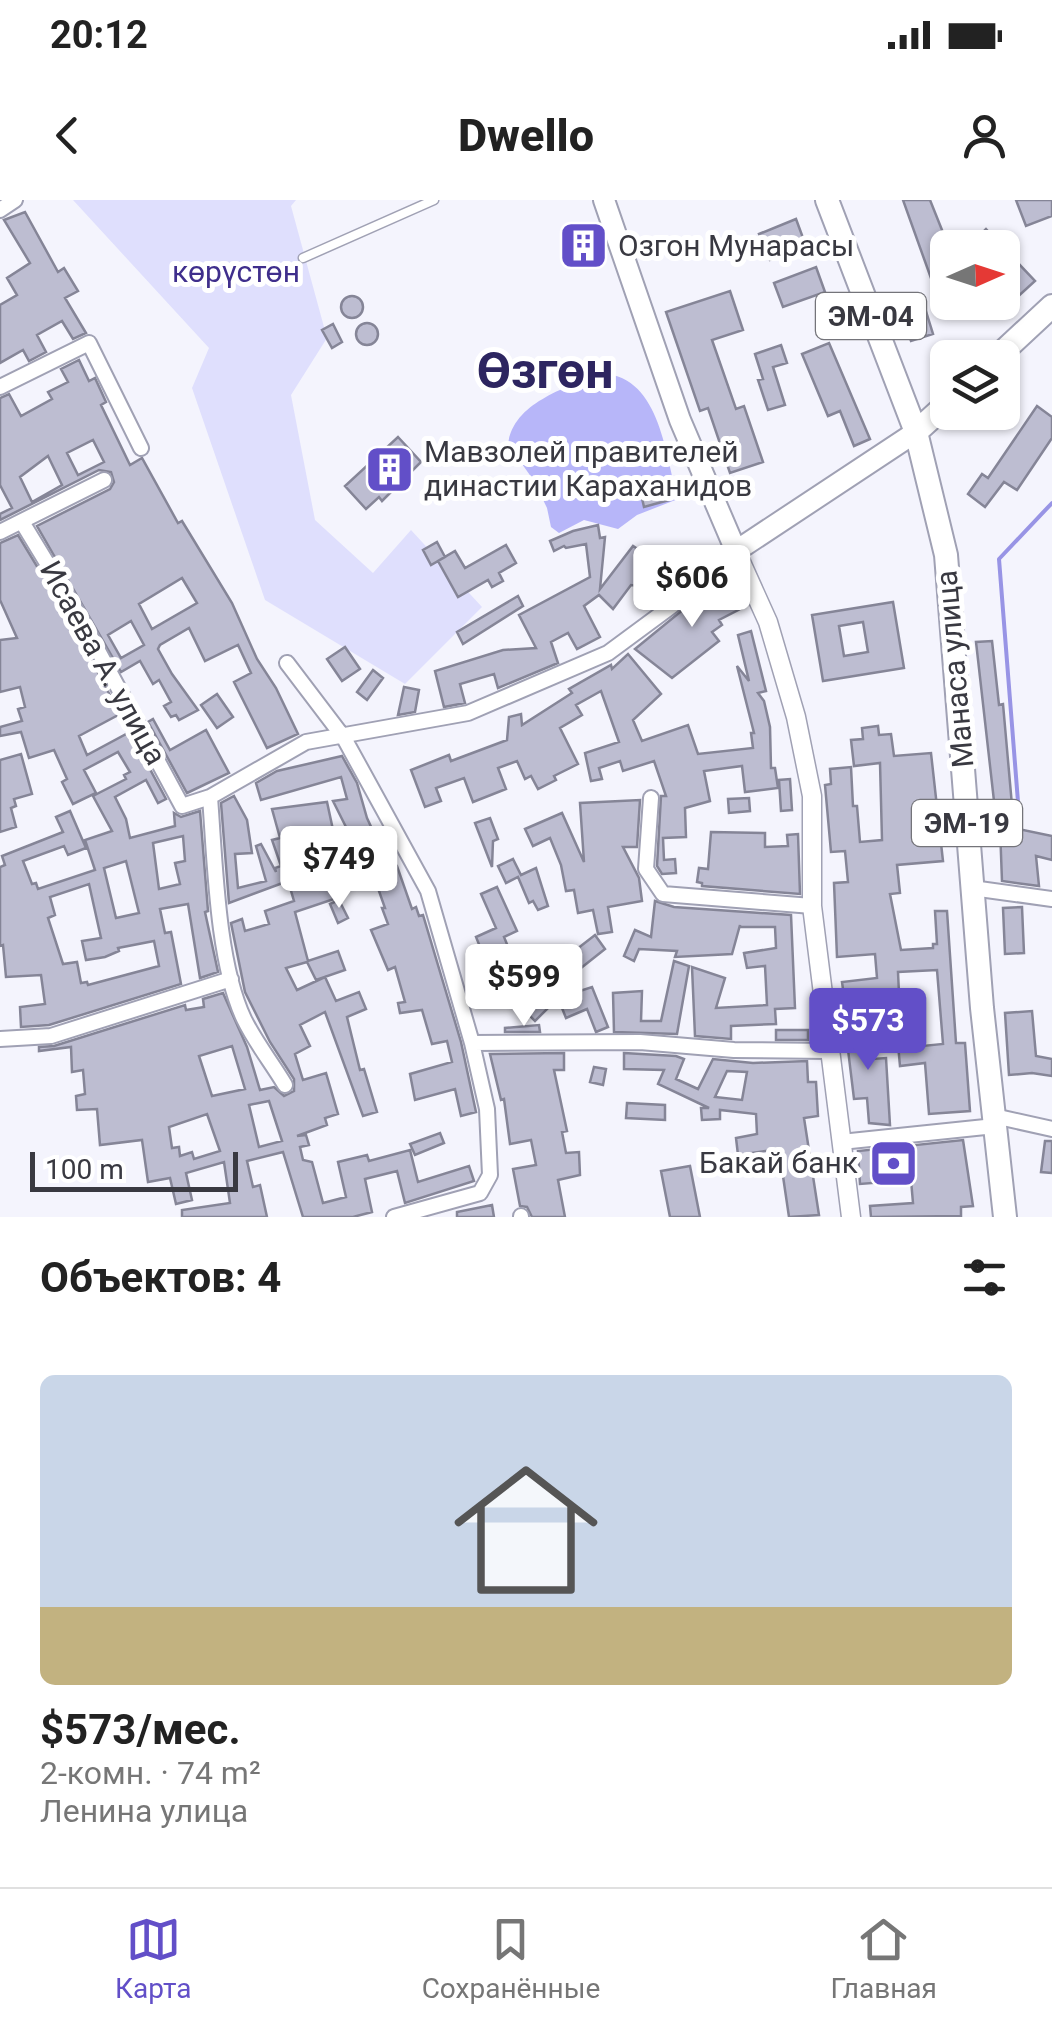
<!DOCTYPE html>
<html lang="ru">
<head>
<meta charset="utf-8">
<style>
  :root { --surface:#fff; --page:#f6f6f6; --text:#222; --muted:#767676; --line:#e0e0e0; --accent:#624fc8 }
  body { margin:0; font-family:Roboto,sans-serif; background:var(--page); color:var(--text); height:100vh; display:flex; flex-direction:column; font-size:38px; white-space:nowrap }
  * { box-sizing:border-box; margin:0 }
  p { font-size:32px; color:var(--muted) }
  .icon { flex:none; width:55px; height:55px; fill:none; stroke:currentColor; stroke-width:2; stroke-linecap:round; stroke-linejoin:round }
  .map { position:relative; height:1017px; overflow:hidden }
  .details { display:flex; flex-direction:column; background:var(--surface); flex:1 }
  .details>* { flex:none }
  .needle { width:65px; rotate:87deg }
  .tools { position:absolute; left:930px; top:30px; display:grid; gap:20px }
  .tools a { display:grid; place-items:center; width:90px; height:90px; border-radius:15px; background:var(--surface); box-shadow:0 2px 8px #0004; font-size:50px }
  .scale { position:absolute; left:30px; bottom:25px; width:208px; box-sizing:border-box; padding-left:10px; border:5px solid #393941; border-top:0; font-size:28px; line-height:35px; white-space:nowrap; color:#393941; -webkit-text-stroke:8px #fff; paint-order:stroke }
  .price { position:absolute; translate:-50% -85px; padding:0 22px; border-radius:10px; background:#fff; color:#222; font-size:32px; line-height:65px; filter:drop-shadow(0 2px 5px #0008) }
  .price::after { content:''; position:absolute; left:50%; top:60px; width:30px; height:22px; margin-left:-15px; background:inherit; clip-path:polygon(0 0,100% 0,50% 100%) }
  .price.active { background:var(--accent); color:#fff }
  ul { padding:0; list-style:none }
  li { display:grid; align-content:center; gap:20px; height:530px; padding:0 40px }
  li span { display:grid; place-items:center; height:310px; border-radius:15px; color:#555 }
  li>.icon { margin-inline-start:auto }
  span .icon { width:180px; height:180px; fill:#fffc; stroke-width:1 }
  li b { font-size:42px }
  h2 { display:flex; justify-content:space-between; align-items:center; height:120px; padding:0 40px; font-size:42px }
  .status { display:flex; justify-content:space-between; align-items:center; height:70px; padding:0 50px; background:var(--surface); direction:ltr }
  .status svg { height:28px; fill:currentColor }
  header { display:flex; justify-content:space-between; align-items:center; height:130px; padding:0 40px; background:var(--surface); font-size:45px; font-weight:800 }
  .menu { display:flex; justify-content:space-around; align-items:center; height:140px; border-top:2px solid var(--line); background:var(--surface); font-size:28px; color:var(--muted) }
  .menu a { display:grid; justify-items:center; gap:5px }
  .menu .active { color:var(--accent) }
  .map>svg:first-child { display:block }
  .green { fill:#dfdffd }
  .forest { fill:#b7b6f9 }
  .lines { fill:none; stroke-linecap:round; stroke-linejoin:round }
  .stream { stroke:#9894e5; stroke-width:4 }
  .building { fill:#bdbdd1; stroke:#858597; stroke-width:2.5; fill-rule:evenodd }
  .service-casing { stroke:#a0a1b4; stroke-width:11 }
  .minor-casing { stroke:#a0a1b4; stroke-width:18 }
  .tertiary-casing { stroke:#a0a1b4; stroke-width:21 }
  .secondary-casing { stroke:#a0a1b4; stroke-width:24 }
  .primary-casing { stroke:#a0a1b4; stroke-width:26 }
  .service { stroke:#fff; stroke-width:8 }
  .minor { stroke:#fff; stroke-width:14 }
  .tertiary { stroke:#fff; stroke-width:18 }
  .secondary { stroke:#fff; stroke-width:20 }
  .primary { stroke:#fff; stroke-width:22 }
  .labels { text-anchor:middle; stroke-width:10; stroke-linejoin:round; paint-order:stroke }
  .shield { fill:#fff; stroke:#74747a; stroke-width:2.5 }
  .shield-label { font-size:28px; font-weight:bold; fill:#393941 }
  .poi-label { font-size:30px; fill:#393941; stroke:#fff; text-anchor:start }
  .park-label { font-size:30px; fill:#3f2e8c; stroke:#fff }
  .street-label { font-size:30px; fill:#393941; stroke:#fff }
  .town-label { font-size:50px; font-weight:bold; fill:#2d2560; stroke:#fff }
</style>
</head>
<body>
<div class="status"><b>20:12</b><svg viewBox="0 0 49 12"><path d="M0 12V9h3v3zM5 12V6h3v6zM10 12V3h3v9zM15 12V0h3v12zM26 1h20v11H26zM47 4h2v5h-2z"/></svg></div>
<header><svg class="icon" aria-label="back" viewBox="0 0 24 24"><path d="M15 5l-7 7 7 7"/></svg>Dwello<svg class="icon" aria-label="person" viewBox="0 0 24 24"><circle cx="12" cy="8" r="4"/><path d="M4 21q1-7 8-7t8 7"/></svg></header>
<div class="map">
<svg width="1052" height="1017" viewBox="0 0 1052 1017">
  <rect width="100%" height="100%" fill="#f4f4fd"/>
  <!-- green -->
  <path class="green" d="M 73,0 L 296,0 L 291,6 L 327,138 L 291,195 L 315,320 L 373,373 L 411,330 L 482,407 L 405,484 L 265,400 L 192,188 L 209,148 Z"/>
  <!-- forest -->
  <path class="forest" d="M 597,173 C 660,173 664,251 678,299 L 637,315 L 618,329 L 584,320 L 559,333 L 551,327 L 547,308 L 534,281 L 508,244 C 514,202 564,190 597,173 Z"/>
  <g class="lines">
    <!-- stream -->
    <path class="stream" d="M 1018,602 L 999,359 L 1052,303"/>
  </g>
  <!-- building -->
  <path class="building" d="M 903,0 L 930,0 L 948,45 L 948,91 L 937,95 Z
    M 1016,0 L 1052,0 L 1052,16 L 1026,26 Z
    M 25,12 L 58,72 L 64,68 L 78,91 L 65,98 L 86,133 L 73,139 L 62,121 L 37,135 L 46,152 L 29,161 L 23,150 L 0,163 L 0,105 L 17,95 L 7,78 L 30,63 L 4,20 Z
    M 796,19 L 806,46 L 770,60 L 759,34 Z
    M 986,29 L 1035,81 L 1002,111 L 1002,48 L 978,48 L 973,42 Z
    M575 47a8 8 0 1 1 16 0a8 8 0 1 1-16 0Z
    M 816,67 L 825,92 L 783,107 L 774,83 Z
    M 730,91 L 743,130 L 712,140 L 736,209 L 744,206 L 763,262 L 730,273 L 708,208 L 700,211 L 666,112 Z
    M341 107a11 11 0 1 1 22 0a11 11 0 1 1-22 0Z
    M 925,108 L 933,134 L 911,141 L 902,115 Z
    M356 134a11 11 0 1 1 22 0a11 11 0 1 1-22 0Z
    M 333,124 L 342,142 L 332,148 L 322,130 Z
    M 829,143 L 870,239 L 854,246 L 840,211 L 828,216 L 802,154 Z
    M 781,145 L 787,163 L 773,167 L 785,205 L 768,210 L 758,180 L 763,179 L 755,154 Z
    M 79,160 L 89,181 L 95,178 L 106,202 L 101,205 L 130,265 L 142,258 L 178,323 L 182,321 L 232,403 L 257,459 L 276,488 L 298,534 L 267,548 L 234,482 L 251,473 L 238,445 L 205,461 L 189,428 L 160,445 L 158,449 L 172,474 L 198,510 L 179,520 L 176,515 L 171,517 L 164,506 L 171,502 L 159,480 L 153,484 L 140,461 L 121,472 L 37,326 L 110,289 L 114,282 L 111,272 L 99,270 L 0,320 L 0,314 L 12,308 L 0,285 L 0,198 L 9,194 L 21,216 L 52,199 L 48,192 L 68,182 L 61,169 ZM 93,240 L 104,262 L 78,275 L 67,253 ZM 48,256 L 62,285 L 32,302 L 20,277 ZM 182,378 L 197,403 L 152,429 L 139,404 ZM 131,421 L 144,445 L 121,458 L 108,435 Z
    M 1037,206 L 1052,217 L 1052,238 L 1017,290 L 1004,282 L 985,307 L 968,294 L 982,274 L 988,278 Z
    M 398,237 L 421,262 L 382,301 L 379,297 L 366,309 L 345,286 Z
    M 666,288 L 669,300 L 644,307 L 641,294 Z
    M 598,325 L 600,338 L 605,337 L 600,389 L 633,346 L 653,359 L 656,370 L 650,381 L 639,386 L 631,385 L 613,409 L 599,395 L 584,406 L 600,437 L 577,449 L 568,433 L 551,442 L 558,463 L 498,488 L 494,474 L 460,484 L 465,503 L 444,507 L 435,471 L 503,450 L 536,448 L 519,415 L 590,377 L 586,344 L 566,348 L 564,346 L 554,351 L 550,341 L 573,331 Z
    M 18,335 L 72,424 L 120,514 L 79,536 L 87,555 L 130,532 L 166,599 L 158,603 L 146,580 L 115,597 L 126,619 L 130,638 L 175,626 L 174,613 L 181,617 L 200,611 L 208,711 L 205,712 L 218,772 L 200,778 L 188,704 L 160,709 L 165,733 L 171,732 L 181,784 L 49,825 L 21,827 L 20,807 L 45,804 L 41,775 L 6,777 L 3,745 L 0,746 L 0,667 L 5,665 L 2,656 L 63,632 L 56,617 L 70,611 L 86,648 L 68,655 L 64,646 L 23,661 L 32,684 L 36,683 L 38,689 L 95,670 L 85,640 L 112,631 L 93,596 L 126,579 L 124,575 L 130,572 L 118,552 L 84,570 L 96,593 L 73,604 L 62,582 L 67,579 L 54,550 L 29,558 L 21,532 L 0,536 L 0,527 L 22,521 L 18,509 L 25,507 L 20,487 L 0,492 L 0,440 L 17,438 L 0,400 L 0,343 ZM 183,636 L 185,661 L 175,663 L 180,684 L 159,689 L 153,643 ZM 126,661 L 139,713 L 116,718 L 104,668 ZM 89,684 L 101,738 L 82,741 L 86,760 L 105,757 L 119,751 L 118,748 L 154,741 L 159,766 L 88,785 L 87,782 L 81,783 L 77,762 L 63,764 L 48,718 L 55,715 L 50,697 Z
    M 437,342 L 445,357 L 431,365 L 423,350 Z
    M 506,345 L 516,363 L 499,373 L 503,381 L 492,387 L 488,380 L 458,397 L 438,361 L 455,351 L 465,368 Z
    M 700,351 L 705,363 L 687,377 L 679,359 Z
    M 731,378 L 746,406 L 719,420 L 722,425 L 712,432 L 719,441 L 672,478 L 635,449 L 707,390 Z
    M 518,396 L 523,406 L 463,444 L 457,432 Z
    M 893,402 L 904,468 L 823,481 L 812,415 ZM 863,422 L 868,452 L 844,456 L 839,426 Z
    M 751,431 L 766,491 L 758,493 L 764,501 L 770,527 L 771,568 L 775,568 L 778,588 L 745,592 L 742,566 L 704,571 L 710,601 L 685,608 L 686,637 L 663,638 L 664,660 L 675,659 L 676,673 L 662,674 L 657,666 L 661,596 L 666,596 L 654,561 L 623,571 L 620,561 L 599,568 L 602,579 L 591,581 L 585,553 L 619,542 L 601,491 L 576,505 L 582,515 L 560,528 L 578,564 L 554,576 L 556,580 L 538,589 L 531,576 L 525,579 L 517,561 L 498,568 L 506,589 L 473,602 L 464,578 L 436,588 L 441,601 L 425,607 L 411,570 L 449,555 L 451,561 L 507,540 L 509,517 L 521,514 L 522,525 L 572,493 L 569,489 L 611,465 L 612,469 L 628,454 L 661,494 L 633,520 L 642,541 L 688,525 L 698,554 L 753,548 L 751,533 L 754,533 L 737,466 L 749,481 L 738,435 Z
    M 992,441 L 999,505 L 1003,504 L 1014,628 L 1052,636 L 1052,660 L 1036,656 L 1039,686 L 1002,681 L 999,601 L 994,601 L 976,442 Z
    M 345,447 L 360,469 L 342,481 L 327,459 Z
    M 373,470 L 383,478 L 367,500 L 357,492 Z
    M 404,487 L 419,490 L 415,512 L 398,515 Z
    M 217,494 L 233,517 L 217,528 L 201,505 Z
    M 153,519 L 170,550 L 206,530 L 229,573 L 187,593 L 148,522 Z
    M 878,526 L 879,535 L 891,534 L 894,556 L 931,553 L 943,661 L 897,665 L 900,693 L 890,694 L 901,750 L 933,748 L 933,744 L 937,744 L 935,711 L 947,711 L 956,843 L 965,843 L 970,911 L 929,914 L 925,863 L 900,866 L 896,822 L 910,820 L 913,847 L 943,844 L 937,770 L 898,772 L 900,815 L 879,816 L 878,792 L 844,796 L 842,782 L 877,778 L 875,754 L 837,757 L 834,683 L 848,682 L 845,651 L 831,652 L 825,585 L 831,584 L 830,569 L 851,567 L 853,606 L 857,606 L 860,642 L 882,640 L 880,563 L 854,566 L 851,540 L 863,539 L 862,528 Z
    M 21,554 L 32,594 L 14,599 L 16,606 L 11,608 L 16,627 L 0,632 L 0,560 Z
    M 342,556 L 357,583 L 367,618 L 380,646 L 375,649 L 383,671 L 397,666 L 412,709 L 416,707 L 419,716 L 423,715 L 461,842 L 476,912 L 461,916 L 455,889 L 415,900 L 410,874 L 452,862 L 447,841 L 432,844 L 422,810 L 400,813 L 398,803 L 405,802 L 395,767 L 388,770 L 371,730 L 388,724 L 382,708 L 385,708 L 373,674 L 370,675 L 333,601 L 347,599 L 341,577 L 261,600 L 256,583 L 277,571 Z
    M 790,579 L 792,610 L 781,611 L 779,580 Z
    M 234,596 L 247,620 L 252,653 L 235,654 L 238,688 L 266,681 L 256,646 L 261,644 L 276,672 L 275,668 L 281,666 L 272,640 L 280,638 L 272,609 L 327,602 L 341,667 L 322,672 L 334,699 L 295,712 L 308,761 L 338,751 L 345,770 L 316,780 L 307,762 L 286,768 L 297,790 L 325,777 L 336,801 L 359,792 L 366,809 L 347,817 L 360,870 L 364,869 L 377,912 L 363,916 L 325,812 L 300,825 L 310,846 L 295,854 L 303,880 L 326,873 L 338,914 L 325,918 L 327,925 L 297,936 L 306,935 L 309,945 L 300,947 L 303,960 L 312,962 L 323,1003 L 346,997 L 338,962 L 367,955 L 369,961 L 410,950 L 418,982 L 469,966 L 474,981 L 405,1003 L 397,971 L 365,979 L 372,1012 L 353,1017 L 303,1017 L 283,952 L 247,961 L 253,987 L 260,985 L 267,1017 L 182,1017 L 182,1010 L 230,1003 L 224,962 L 186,973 L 192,1000 L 176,1004 L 170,978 L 148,982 L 142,940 L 100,945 L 97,909 L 77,910 L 76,896 L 85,894 L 83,870 L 72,872 L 71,847 L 39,851 L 39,847 L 54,846 L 185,805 L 186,810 L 204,807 L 203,799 L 223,793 L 247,847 L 260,890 L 274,887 L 284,896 L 294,891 L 294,879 L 270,842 L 245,792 L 231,723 L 242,719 L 245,731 L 269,724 L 265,711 L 294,701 L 288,681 L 229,703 L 221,603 ZM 232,846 L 245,889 L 212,896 L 199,856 ZM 269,901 L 282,941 L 259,947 L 249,905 ZM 207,914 L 220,951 L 194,959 L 192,952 L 180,956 L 179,947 L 172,948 L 169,927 Z
    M 749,598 L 750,611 L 729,613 L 728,599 Z
    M 640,600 L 637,647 L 623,647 L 639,678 L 642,701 L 608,707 L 612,732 L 598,734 L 593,710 L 578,713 L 574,690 L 566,691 L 561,665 L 550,638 L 533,646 L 525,629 L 562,613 L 584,662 L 580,603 Z
    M 490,618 L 498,639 L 493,641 L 492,667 L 475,623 Z
    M 711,632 L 765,633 L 765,647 L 788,646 L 787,635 L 798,634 L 800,694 L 702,686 L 702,683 L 697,682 L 699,668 L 708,669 Z
    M 513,659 L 521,675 L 536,668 L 548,706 L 538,710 L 533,701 L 529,703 L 518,677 L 506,683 L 498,666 Z
    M 497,687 L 517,731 L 504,737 L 511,754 L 487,764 L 476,737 L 496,728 L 481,694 Z
    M 339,700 L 348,718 L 338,723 L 330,704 Z
    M 655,701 L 674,707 L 791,715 L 795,808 L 775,809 L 776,824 L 731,826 L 731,839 L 695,836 L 692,767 L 725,778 L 716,808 L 767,805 L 765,766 L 747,768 L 744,753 L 776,748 L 775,727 L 740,727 L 740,725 L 732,754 L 675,757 L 677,751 L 639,749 L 634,761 L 624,756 L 635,730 L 651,737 Z
    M 1022,707 L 1024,753 L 1005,754 L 1003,708 Z
    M 595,735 L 605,749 L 581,768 L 577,749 Z
    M 674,761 L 689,766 L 677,834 L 614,832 L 613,793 L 642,791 L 641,821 L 661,821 Z
    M 509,768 L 542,802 L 578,787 L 580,791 L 592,787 L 608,827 L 596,832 L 587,809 L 566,818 L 558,798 L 535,821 L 513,799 L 519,794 Z
    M 1032,811 L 1036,856 L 1052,859 L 1052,876 L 1032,873 L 1009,875 L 1005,813 Z
    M 870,823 L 873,859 L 886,858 L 890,925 L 869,923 L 867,898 L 854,899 L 845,825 Z
    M 539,825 L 540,832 L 505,832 L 505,828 Z
    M 776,830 L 808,830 L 808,840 L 776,840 Z
    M 564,853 L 564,870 L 554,870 L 567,931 L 562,932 L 566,953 L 579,952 L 580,975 L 558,980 L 565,1017 L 532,1017 L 527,1007 L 520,1006 L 513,969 L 536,965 L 531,940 L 510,944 L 504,899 L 501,900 L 490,854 Z
    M 624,853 L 676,856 L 684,859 L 676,879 L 698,889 L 713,859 L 753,863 L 807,861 L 808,882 L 816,882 L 818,916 L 804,918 L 819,1015 L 789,1017 L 779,949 L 738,955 L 736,938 L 757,934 L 756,914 L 720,910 L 720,919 L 702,920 L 701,908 L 709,908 L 658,884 L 664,870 L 624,869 ZM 727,871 L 747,872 L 742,900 L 715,897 Z
    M 594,867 L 606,869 L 603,885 L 590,882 Z
    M 627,903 L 665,905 L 665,920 L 626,918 Z
    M 440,933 L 444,943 L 415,955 L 410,944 Z
    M 963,940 L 973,1006 L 961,1007 L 961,1016 L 871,1017 L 870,1006 L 913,1003 L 911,980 L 860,984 L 858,951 Z
    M 1045,941 L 1052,941 L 1052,973 L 1041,972 Z
    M 690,966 L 700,1017 L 670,1017 L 661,971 Z
    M 492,1005 L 494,1017 L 457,1017 L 457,1012 Z"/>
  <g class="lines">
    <defs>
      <path id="service" d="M 303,58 L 434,0"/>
      <path id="minor" d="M 0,10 L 15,0
        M 0,187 L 89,143 L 141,248
        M 22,322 L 81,419 L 182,606 L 210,597 L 306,542 L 468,513 L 608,453 L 673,405 L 736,351
        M 0,332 L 104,280
        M 287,463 L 344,538 L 428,691 L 472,843 L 487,909 L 490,975 L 480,993 L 394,1017
        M 210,597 C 215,661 217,762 244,819 C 255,842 272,863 285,885
        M 651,598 L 646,669 L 663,694 L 812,706
        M 972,688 L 1052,699
        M 0,839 L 51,836 L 231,779
        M 472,843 L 640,842 L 734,850 L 830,851
        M 994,916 L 1052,929
        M 841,942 L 995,926
        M 521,1016 L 521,1017"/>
      <path id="tertiary" d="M 736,351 L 768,422 L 796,517 L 812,596 L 812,706 L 851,1017"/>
      <path id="secondary" d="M 604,0 L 680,220 L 736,351 L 916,232"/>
      <path id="primary" d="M 827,0 L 916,232 L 946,355 L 982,808 L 1005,1017
        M 996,158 L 1052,106
        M 916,232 L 948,203"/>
    </defs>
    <!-- service casing -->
    <use href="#service" class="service-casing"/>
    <!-- minor casing -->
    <use href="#minor" class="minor-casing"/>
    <!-- tertiary casing -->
    <use href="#tertiary" class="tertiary-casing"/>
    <!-- secondary casing -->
    <use href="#secondary" class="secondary-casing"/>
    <!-- primary casing -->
    <use href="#primary" class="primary-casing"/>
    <!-- service -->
    <use href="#service" class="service"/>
    <!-- minor -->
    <use href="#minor" class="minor"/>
    <!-- tertiary -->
    <use href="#tertiary" class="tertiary"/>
    <!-- secondary -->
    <use href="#secondary" class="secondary"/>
    <!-- primary -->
    <use href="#primary" class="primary"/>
  </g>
  <!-- icons -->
  <defs>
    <symbol id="building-square" viewBox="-11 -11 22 22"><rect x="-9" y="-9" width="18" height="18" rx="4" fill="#624fc8" stroke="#fff"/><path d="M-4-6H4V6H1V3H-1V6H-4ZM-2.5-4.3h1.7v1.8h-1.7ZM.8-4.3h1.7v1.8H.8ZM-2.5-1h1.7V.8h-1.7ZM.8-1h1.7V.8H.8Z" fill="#fff"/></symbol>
    <symbol id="bank-square" viewBox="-11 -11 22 22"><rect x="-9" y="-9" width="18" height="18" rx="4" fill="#624fc8" stroke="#fff"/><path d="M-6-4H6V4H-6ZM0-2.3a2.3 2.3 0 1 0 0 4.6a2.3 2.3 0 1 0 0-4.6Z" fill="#fff"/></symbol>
  </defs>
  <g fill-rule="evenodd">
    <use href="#building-square" x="556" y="18" width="55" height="55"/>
    <use href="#building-square" x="362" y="242" width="55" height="55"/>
    <use href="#bank-square" x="866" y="936" width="55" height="55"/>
  </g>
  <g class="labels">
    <!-- shield labels -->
    <g class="shield">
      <rect x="816" y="93" width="110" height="46" rx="8"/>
      <rect x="912" y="600" width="110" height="46" rx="8"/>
    </g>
    <g class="shield-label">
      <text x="871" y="126">ЭМ-04</text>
      <text x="967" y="633">ЭМ-19</text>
    </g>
    <!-- poi labels -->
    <g class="poi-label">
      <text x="618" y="56">Озгон Мунарасы</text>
      <text x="424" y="262">Мавзолей правителей<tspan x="424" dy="34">династии Караханидов</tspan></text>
      <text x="858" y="973" text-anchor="end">Бакай банк</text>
    </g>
    <!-- park labels -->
    <g class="park-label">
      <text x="236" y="82">көрүстөн</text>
    </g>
    <!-- street labels -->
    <g class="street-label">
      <text transform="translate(103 463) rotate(61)" y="10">Исаева А. улица</text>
      <text transform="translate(955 469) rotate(-95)" y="10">Манаса улица</text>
    </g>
    <!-- town labels -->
    <g class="town-label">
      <text x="545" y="188">Өзгөн</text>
    </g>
  </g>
</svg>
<div class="tools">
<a><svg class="needle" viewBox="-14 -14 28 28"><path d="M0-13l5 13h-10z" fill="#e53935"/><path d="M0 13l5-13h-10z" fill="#767676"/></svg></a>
<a><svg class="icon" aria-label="layers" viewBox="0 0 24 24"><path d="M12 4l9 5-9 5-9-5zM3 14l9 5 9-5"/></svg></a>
</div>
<div class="scale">100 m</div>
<b class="price" style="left:692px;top:430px">$606</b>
<b class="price" style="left:339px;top:711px">$749</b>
<b class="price" style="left:524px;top:829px">$599</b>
<b class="price active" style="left:868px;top:873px">$573</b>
</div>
<section class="details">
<h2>Объектов: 4<svg class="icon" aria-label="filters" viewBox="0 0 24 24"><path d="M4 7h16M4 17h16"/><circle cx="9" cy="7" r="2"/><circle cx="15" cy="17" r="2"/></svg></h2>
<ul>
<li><span style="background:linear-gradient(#c9d6e8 75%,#c2b280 0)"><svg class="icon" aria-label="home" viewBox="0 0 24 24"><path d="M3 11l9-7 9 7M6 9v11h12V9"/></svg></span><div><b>$573/мес.</b><p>2-комн. · 74 m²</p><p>Ленина улица</p></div></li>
</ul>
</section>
<nav class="menu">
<a class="active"><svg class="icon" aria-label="map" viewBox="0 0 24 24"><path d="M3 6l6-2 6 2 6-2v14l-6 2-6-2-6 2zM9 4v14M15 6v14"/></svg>Карта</a>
<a><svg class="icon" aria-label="saved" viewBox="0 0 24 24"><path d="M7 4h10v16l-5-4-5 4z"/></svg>Сохранённые</a>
<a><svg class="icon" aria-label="home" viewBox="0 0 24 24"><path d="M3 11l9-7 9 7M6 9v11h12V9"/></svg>Главная</a>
</nav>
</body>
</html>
